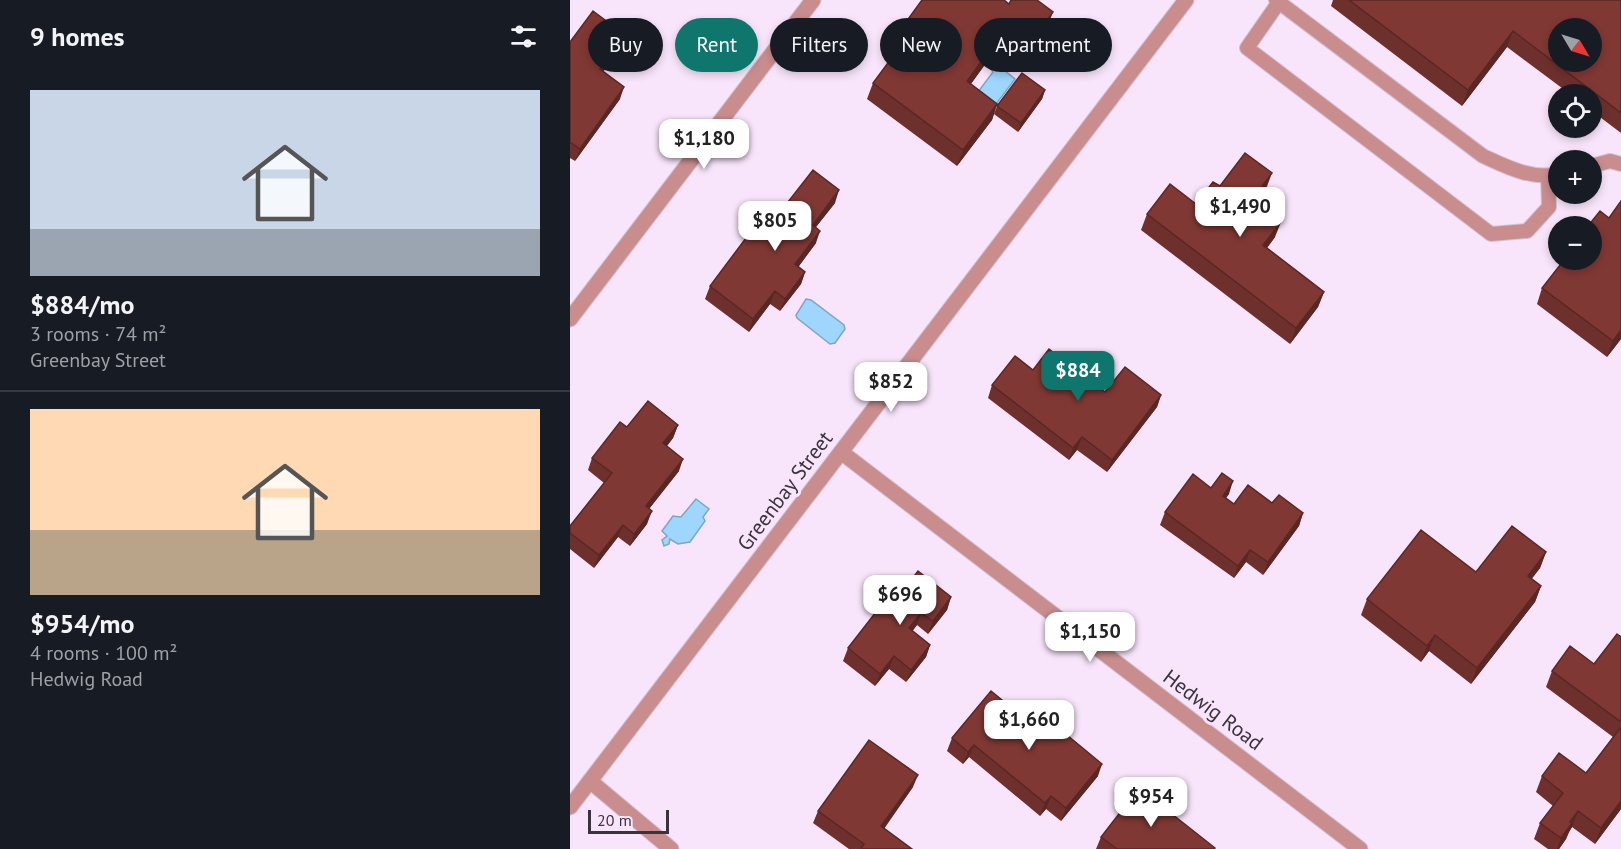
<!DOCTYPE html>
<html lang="en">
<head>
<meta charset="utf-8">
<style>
  :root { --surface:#171b24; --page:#242831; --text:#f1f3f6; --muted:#9ea1a6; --line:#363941; --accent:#0f766e }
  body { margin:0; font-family:"PT Sans",sans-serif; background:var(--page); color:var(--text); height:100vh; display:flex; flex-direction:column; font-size:22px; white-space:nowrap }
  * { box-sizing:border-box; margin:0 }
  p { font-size:20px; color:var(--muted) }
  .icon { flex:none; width:33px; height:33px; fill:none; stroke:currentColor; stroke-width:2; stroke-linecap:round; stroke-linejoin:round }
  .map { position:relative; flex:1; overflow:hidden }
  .details { display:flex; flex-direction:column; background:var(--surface); width:570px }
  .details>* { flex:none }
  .banner { position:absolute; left:18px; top:18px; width:570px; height:54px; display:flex; gap:12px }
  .needle { width:39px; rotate:128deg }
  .fabs { position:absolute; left:978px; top:18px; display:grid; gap:12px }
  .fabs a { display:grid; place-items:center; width:54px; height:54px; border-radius:50%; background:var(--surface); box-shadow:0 3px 9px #0003; font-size:30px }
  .scale { position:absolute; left:18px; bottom:15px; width:81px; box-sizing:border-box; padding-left:6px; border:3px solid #3b333c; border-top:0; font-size:16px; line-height:21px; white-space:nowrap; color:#3b333c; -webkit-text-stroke:4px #f9e5fb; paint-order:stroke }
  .price { position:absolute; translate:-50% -51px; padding:0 14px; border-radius:12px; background:#fff; color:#222; font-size:20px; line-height:39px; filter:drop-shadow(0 2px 3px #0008) }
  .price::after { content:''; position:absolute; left:50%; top:36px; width:18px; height:14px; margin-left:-9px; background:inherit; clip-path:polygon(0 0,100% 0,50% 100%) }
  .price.current { background:var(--accent); color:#fff }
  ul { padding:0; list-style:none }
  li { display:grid; align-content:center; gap:12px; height:318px; padding:0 30px }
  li+li { border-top:2px solid var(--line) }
  li span { display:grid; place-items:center; height:186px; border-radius:0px; color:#555 }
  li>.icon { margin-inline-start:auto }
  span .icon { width:108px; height:108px; fill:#fffc; stroke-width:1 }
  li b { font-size:26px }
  h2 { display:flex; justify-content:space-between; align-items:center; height:72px; padding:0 30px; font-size:26px }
  .pill { padding:0 21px; border-radius:27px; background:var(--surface); box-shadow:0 3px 9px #0003; font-size:21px; line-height:54px }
  .pill.current { background:var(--accent); color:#fff }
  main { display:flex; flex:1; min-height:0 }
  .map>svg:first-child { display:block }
  .water { fill:#9ed6fe; stroke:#80a5c4; stroke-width:1.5 }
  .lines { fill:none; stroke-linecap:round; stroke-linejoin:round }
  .service-casing { stroke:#d3c1d5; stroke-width:16 }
  .minor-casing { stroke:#d3c1d5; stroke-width:17 }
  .tertiary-casing { stroke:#d3c1d5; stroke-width:17 }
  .service { stroke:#c98d8e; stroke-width:14 }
  .minor { stroke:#c98d8e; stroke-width:15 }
  .tertiary { stroke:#c98d8e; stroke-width:15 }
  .wall { fill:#6e302d }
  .shaded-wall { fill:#5a2724 }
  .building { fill:#803834; stroke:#5a2724; stroke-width:1.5; fill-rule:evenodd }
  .labels { text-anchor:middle; stroke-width:6; stroke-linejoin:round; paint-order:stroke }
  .street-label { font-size:21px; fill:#3b333c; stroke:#f9e5fb }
</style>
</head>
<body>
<main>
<section class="details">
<h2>9 homes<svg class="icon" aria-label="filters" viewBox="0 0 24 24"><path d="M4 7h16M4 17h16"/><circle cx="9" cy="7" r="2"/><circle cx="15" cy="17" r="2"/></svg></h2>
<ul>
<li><span style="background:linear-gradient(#c9d6e8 75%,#9aa5b1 0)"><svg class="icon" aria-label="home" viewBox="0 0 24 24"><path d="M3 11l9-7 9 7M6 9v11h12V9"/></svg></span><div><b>$884/mo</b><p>3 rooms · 74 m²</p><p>Greenbay Street</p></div></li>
<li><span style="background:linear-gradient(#ffd9b3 65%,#b9a48a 0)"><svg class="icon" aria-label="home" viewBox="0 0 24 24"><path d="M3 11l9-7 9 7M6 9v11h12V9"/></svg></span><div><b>$954/mo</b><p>4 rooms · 100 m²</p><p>Hedwig Road</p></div></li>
</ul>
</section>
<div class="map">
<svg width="1051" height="849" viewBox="0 0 1051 849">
  <rect width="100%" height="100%" fill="#f9e5fb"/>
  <!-- water -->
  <path class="water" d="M 425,63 L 445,79 L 420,112 L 408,92 L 423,72 L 421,69 Z
    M 236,299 L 241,300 L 274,325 L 275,329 L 265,343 L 260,344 L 227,318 L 226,315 Z
    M 126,499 L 139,509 L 133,517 L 135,521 L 120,542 L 108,544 L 100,539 L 99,544 L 94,546 L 92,540 L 97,536 L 92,531 L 103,516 L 111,517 Z"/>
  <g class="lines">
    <defs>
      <path id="service" d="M 706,0 L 913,156 C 937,167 962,180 988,174
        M 709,2 L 677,48 L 921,234 L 957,231 L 979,207 L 978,176
        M 1022,166 L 1040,161 L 1051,164"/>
      <path id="minor" d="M 0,319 L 243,0
        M 20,781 L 101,849"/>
      <path id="tertiary" d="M 271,452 L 790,849
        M 0,807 L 616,0"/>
    </defs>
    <!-- service casing -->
    <use href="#service" class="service-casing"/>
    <!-- minor casing -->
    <use href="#minor" class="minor-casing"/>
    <!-- tertiary casing -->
    <use href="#tertiary" class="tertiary-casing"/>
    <!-- service -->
    <use href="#service" class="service"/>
    <!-- minor -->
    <use href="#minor" class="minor"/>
    <!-- tertiary -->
    <use href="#tertiary" class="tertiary"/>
  </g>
  <!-- wall -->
  <path class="wall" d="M 763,0 L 1051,0 L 1051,133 L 1022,111 L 1022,94 L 1000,94 L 937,47 L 892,106 L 761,6 Z
    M 333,26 L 477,28 L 445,71 L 422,55 L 401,84 L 427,104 L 422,120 L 387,166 L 297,99 L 303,83 L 331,45 L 328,41 Z
    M 55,35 L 51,47 L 33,71 L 50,99 L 5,161 L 0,158 L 0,42 Z
    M 475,90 L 472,99 L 448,132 L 424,114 L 427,106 Z
    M 650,186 L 696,189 L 702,213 L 701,214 L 705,237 L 697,248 L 754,292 L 748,307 L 720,344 L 571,230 L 577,214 L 626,204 Z
    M 1051,201 L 1051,339 L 1037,357 L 967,304 L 972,288 L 1039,218 Z
    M 265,203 L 246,227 L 246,243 L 228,267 L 235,272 L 231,284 L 210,311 L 200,304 L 179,332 L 135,299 L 140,286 L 191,237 L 211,234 L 217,225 L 210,220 L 214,207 Z
    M 463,370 L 535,392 L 591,395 L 587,407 L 537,472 L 507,450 L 499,460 L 418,398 L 422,385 Z
    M 108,425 L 103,438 L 97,446 L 109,471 L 79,509 L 77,524 L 60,546 L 48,537 L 24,568 L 0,549 L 0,526 L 34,483 L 18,470 L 22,458 L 57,427 Z
    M 641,488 L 659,494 L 656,498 L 664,504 L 702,503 L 733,513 L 729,526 L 693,575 L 676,562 L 664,578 L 590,525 L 595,512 Z
    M 976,552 L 970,568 L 961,579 L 971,586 L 965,602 L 901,684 L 859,651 L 851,662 L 791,615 L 797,599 L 906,572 Z
    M 381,597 L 377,610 L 358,634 L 347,625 L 342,631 L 360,645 L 356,657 L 336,682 L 319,669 L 305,686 L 273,661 L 278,648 L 320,608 Z
    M 1051,637 L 1051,809 L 1025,844 L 1002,827 L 999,832 L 996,839 L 989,849 L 978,849 L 964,839 L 970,823 L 983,806 L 966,792 L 972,776 L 1016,773 L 1043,737 L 976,687 L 982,671 L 1024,664 Z
    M 465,727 L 528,776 L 491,821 L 476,809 L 470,816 L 399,757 L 393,764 L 377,751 L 382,738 Z
    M 343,787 L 314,829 L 342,849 L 279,849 L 243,823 L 248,811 Z
    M 531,837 L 645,848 L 645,849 L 526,849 Z"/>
  <!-- shaded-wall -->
  <path class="shaded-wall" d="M 483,12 L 477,28 L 445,71 L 451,56 Z
    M 943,31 L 937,47 L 892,106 L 898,90 Z
    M 55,35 L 51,47 L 26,82 L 30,69 Z
    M 428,39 L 422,55 L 391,97 L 397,81 Z
    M 54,87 L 50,99 L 5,161 L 10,149 Z
    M 475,90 L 472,99 L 448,132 L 451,123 Z
    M 427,104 L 422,120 L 387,166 L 393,150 Z
    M 702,173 L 696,189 L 692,186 Z
    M 269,190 L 265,203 L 238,237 L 243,225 Z
    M 708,197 L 702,213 L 691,227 L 697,211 Z
    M 711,222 L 705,237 L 687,261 L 693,245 Z
    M 250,231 L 246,243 L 221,277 L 225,264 Z
    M 235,272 L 231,284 L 210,311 L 215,299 Z
    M 205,291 L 200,304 L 179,332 L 183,319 Z
    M 754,292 L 748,307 L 720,344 L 726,328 Z
    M 1051,330 L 1051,339 L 1037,357 L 1043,341 Z
    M 591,395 L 587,407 L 537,472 L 542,460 Z
    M 108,425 L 103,438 L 89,456 L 93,443 Z
    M 512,437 L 507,450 L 499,460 L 503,448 Z
    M 113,459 L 109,471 L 71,519 L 76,506 Z
    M 663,481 L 659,494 L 648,508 L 653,496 Z
    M 82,511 L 77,524 L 60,546 L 64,534 Z
    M 733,513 L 729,526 L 693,575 L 698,562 Z
    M 53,525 L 48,537 L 24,568 L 29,555 Z
    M 680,550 L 676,562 L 664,578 L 668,566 Z
    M 976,552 L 970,568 L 952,592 L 958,576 Z
    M 971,586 L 965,602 L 901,684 L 907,668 Z
    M 381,597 L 377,610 L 358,634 L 363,621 Z
    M 351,613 L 347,625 L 335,641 L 339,628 Z
    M 865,635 L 859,651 L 851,662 L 857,646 Z
    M 360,645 L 356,657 L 336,682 L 341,670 Z
    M 324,656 L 319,669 L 305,686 L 310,674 Z
    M 404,745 L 399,757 L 393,764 L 398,752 Z
    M 532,764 L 528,776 L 491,821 L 496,808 Z
    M 348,775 L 343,787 L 306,839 L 311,826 Z
    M 481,796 L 476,809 L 470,816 L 475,803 Z
    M 1051,801 L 1051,809 L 1025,844 L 1031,828 Z
    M 1008,811 L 1002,827 L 999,832 L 996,839 L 989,849 L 987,849 L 991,838 Z"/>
  <!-- building -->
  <path class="building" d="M 352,0 L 434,0 L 439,4 L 441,0 L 467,0 L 483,12 L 451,56 L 428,39 L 397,81 L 427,104 L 393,150 L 303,83 L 341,32 L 333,26 Z
    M 779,0 L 1051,0 L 1051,113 L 943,31 L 898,90 ZM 988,28 L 1022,28 L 1022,62 L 988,62 Z
    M 23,11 L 55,35 L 30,69 L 54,87 L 10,149 L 0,142 L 0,42 Z
    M 452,73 L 475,90 L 451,123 L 427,106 Z
    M 675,153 L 702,173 L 692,186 L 708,197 L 697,211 L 711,222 L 693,245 L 754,292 L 726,328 L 577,214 L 600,184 L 626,204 L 643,182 L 650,186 Z
    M 243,170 L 269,190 L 243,225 L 250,231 L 225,264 L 235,272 L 215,299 L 205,291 L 183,319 L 140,286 L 182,230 L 191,237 L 199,225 L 211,234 L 225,215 L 214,207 Z
    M 1051,201 L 1051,330 L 1043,341 L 972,288 L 994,260 L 1022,260 L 1022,226 L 1018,226 L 1030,211 L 1039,218 Z
    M 479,349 L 535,392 L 555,367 L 591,395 L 542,460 L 512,437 L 503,448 L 422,385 L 445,356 L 463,370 Z
    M 78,401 L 108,425 L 93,443 L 113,459 L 76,506 L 82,511 L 64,534 L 53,525 L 29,555 L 0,533 L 0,526 L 42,473 L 22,458 L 50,422 L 57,427 Z
    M 652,473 L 663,481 L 653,496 L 664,504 L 678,485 L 702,503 L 709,495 L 733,513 L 698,562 L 680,550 L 668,566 L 595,512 L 623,474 L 641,488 Z
    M 942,526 L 976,552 L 958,576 L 971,586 L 907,668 L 865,635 L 857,646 L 797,599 L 851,530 L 906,572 Z
    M 348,571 L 381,597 L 363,621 L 351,613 L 339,628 L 360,645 L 341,670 L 324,656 L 310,674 L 278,648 L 313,603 L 320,608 Z
    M 1047,634 L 1051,637 L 1051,722 L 982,671 L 1000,646 L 1024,664 Z
    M 421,691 L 465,727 L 474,716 L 532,764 L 496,808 L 481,796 L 475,803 L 404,745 L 398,752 L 382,738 Z
    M 1051,727 L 1051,801 L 1031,828 L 1008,811 L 1000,822 L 1002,823 L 991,838 L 970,823 L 993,793 L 972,776 L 989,753 L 1016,773 Z
    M 299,740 L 348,775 L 311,826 L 342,849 L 291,849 L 294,844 L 248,811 Z
    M 569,788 L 645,848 L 644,849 L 547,849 L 531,837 Z"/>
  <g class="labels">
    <!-- street labels -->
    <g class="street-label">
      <text transform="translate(215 491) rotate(-53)" y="7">Greenbay Street</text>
      <text transform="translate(643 710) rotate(37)" y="7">Hedwig Road</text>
    </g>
  </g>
</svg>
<div class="fabs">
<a><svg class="needle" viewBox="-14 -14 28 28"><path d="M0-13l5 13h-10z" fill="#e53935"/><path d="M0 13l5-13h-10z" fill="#9ea1a6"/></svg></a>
<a><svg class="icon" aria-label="locate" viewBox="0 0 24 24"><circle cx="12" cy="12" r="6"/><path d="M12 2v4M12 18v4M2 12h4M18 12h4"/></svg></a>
<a>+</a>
<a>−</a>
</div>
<div class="scale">20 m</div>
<b class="price" style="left:134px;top:170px">$1,180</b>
<b class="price" style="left:670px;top:238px">$1,490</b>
<b class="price" style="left:205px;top:252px">$805</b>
<b class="price current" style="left:508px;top:402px">$884</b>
<b class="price" style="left:321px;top:413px">$852</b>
<b class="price" style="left:330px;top:626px">$696</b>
<b class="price" style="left:520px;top:663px">$1,150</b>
<b class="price" style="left:459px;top:751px">$1,660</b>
<b class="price" style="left:581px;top:828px">$954</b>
<div class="banner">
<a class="pill">Buy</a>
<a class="pill current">Rent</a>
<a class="pill">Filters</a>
<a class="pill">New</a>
<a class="pill">Apartment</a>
</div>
</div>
</main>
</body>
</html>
